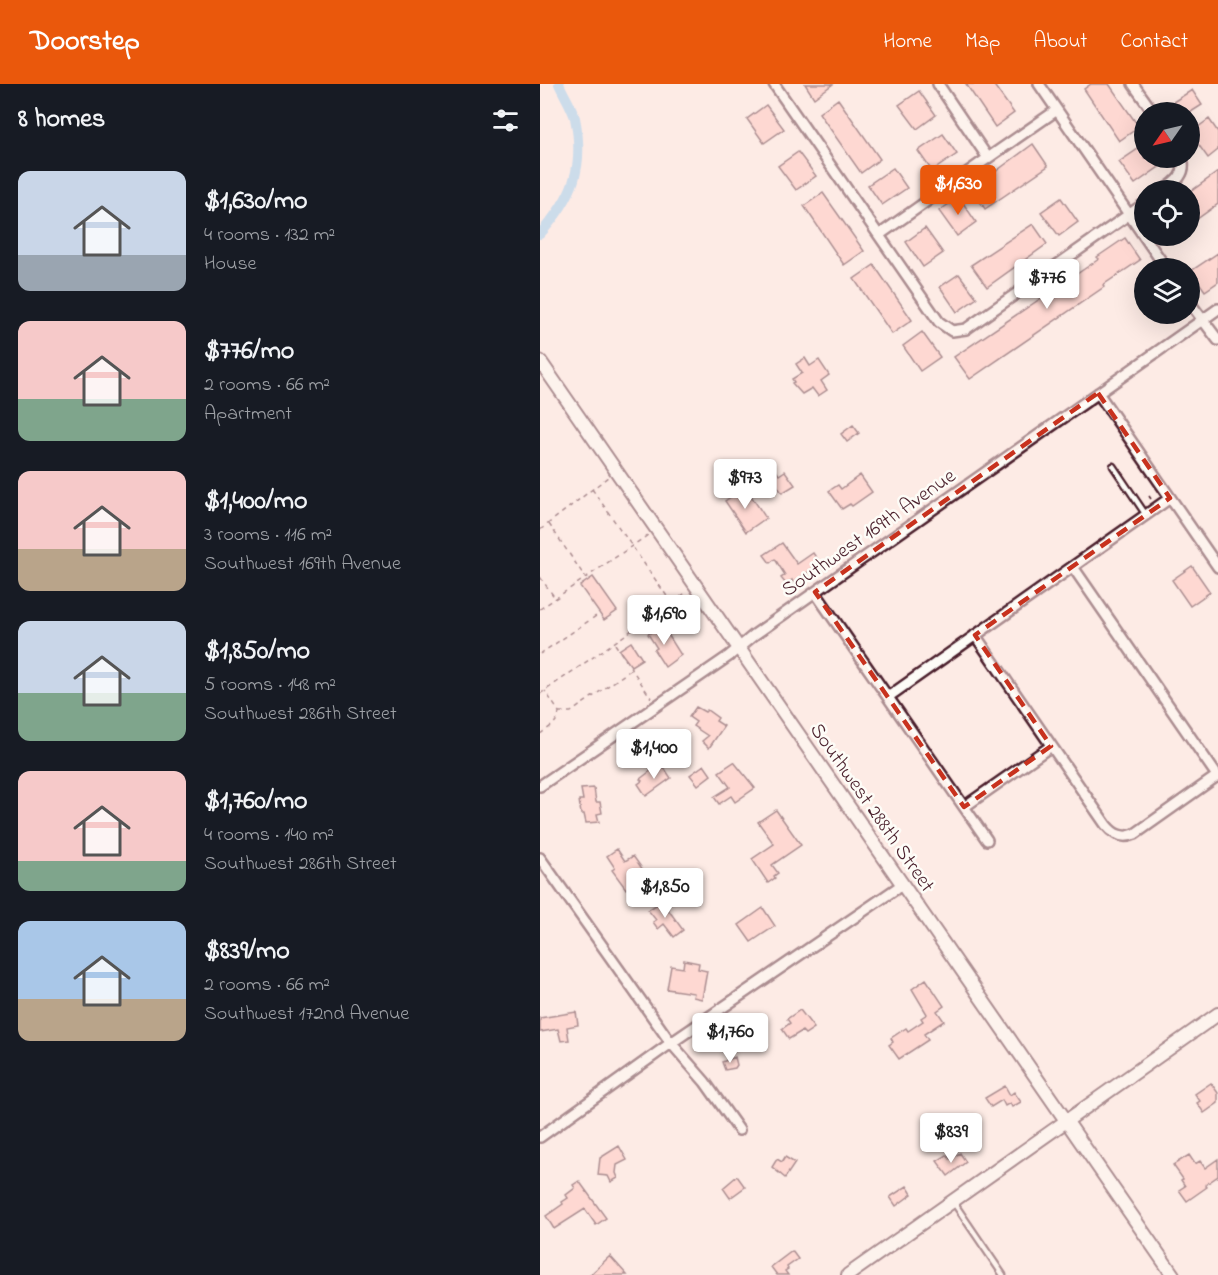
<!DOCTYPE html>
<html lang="en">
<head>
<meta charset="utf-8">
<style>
  :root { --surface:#171b24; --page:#242831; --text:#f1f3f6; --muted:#9ea1a6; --accent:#ea580c }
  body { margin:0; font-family:"Indie Flower",sans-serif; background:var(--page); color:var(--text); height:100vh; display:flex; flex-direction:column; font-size:22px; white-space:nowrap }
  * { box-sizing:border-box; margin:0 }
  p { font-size:20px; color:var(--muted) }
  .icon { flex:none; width:33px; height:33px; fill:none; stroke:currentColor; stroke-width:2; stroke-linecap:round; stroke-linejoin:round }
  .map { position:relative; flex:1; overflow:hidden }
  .panel { display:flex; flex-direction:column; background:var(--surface); width:540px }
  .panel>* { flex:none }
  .needle { width:39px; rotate:236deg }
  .buttons { position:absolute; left:594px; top:18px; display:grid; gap:12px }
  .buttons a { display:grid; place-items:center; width:66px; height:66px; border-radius:50%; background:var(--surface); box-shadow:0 6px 24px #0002; font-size:30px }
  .price { position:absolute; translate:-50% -51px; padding:0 14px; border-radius:6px; background:#fff; color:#222; font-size:20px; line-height:39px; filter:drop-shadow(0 2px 3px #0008) }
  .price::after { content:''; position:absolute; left:50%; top:36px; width:18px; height:14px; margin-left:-9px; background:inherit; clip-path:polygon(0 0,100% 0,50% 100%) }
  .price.current { background:var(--accent); color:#fff }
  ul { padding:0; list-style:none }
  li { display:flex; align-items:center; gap:18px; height:150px; padding:0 18px }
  li span { display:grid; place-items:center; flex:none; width:168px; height:120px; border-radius:12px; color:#555 }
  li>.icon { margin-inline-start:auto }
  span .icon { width:72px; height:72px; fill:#fffc; stroke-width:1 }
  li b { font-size:26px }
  h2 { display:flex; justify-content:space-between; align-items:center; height:72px; padding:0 18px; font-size:26px }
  header { display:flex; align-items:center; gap:36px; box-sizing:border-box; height:84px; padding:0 30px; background:var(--accent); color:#fff }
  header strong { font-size:28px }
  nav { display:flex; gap:33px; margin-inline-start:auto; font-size:21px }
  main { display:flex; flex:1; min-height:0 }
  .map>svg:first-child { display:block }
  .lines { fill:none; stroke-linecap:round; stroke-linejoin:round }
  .canal { stroke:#91caf0; stroke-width:10 }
  .building { fill:#fec2bb; stroke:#4a1f2b; stroke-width:1.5 }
  .lane-casing { stroke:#4a1f2b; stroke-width:9 }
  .street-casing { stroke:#4a1f2b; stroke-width:14 }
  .secondary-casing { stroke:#4a1f2b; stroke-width:16 }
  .path { stroke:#4a1f2b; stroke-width:1.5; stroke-dasharray:4.5 4.5; stroke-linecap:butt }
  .lane { stroke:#fdfcf7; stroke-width:4.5 }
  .street { stroke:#fdfcf7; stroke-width:9 }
  .secondary { stroke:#fdfcf7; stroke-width:12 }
  .marked { fill:none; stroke:#c8321e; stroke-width:4.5; stroke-dasharray:12 8; stroke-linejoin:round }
  .labels { text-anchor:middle; stroke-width:5; stroke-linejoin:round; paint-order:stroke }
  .street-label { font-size:21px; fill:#4a1f2b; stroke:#fdfcf7 }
</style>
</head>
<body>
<header>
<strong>Doorstep</strong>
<nav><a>Home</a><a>Map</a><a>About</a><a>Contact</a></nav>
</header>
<main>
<section class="panel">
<h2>8 homes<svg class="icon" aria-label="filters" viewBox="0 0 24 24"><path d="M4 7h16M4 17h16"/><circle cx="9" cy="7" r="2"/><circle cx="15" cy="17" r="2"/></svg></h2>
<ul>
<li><span style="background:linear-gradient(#c9d6e8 70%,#9aa5b1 0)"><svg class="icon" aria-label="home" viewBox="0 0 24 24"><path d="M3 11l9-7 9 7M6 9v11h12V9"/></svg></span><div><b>$1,630/mo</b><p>4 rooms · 132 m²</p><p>House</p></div></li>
<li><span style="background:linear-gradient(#f6c9c9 65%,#7fa58c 0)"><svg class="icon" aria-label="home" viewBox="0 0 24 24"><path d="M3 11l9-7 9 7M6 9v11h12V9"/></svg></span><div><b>$776/mo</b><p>2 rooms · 66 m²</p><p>Apartment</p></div></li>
<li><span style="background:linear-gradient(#f6c9c9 65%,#b9a48a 0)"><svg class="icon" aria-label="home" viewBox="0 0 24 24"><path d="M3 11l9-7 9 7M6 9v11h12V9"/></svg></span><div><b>$1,400/mo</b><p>3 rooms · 116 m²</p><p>Southwest 169th Avenue</p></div></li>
<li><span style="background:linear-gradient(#c9d6e8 60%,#7fa58c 0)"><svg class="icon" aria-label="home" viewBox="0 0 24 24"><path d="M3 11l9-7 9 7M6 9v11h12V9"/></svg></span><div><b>$1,850/mo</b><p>5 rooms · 148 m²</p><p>Southwest 286th Street</p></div></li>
<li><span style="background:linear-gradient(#f6c9c9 75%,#7fa58c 0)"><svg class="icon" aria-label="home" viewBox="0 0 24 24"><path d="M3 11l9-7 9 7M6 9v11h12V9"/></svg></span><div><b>$1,760/mo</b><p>4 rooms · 140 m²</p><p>Southwest 286th Street</p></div></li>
<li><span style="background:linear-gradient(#a9c7e8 65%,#b9a48a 0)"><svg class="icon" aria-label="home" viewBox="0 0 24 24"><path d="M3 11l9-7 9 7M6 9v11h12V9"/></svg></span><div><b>$839/mo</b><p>2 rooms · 66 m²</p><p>Southwest 172nd Avenue</p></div></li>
</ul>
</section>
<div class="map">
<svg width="678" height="1191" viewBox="0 0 678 1191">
  <rect width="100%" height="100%" fill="#fdebe5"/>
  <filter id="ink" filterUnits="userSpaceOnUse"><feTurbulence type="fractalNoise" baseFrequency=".0167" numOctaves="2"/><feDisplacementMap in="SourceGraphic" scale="12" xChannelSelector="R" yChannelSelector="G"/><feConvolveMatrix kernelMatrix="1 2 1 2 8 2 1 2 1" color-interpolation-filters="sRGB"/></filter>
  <g filter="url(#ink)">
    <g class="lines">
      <!-- canal -->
      <path class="canal" d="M 0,150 C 33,113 45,84 35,34 C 32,23 24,11 19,0"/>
    </g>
    <!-- building -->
    <path class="building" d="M 265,0 L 293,0 L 274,14 Z
      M 426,0 L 453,0 L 474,29 L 455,43 Z
      M 551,0 L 569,0 L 599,43 L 579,57 L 544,5 Z
      M 652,6 L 662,21 L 651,28 L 640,28 L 633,18 Z
      M 379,7 L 396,31 L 377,45 L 359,21 Z
      M 298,15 L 340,75 L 321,89 L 279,29 Z
      M 226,21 L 244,45 L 224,59 L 207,35 Z
      M 669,35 L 678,48 L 678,66 L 668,74 L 650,49 Z
      M 403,50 L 417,70 L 392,87 L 378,67 Z
      M 493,60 L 508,82 L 445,125 L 432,105 Z
      M 604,61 L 604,74 L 617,74 L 622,81 L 595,100 L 579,78 Z
      M 258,68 L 276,92 L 256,106 L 238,82 Z
      M 353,84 L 367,104 L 342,121 L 328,101 Z
      M 678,88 L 678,120 L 650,140 L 650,108 Z
      M 283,109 L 324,167 L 304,181 L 264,122 Z
      M 419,113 L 436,138 L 417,152 L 399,127 Z
      M 521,114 L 538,138 L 519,152 L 501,128 Z
      M 493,140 L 507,160 L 447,203 L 431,181 Z
      M 385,144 L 403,169 L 383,183 L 366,158 Z
      M 585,154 L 600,176 L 563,201 L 564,203 L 430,295 L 414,273 L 559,175 L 557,173 Z
      M 678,169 L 678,198 L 665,207 L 651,187 Z
      M 334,181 L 372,236 L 352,250 L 314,195 Z
      M 419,190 L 437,214 L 417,228 L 400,203 Z
      M 382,248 L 400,273 L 380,287 L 363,262 Z
      M 265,274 L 270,282 L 279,276 L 289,291 L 281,297 L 287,306 L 278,312 L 272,304 L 262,310 L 252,299 L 254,298 L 252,295 L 262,289 L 256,280 Z
      M 313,341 L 319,349 L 307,358 L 301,350 Z
      M 228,375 L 239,391 L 245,387 L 255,401 L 242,409 L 222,379 Z
      M 320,391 L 332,408 L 312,422 L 310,420 L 302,425 L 289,407 L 298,401 L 301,405 Z
      M 205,403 L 226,434 L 206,448 L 185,417 Z
      M 242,459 L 257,480 L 273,469 L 280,479 L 253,499 L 252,496 L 246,500 L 241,494 L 245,491 L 235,475 L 230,479 L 224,471 Z
      M 652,482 L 670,508 L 650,522 L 632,496 Z
      M 53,493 L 77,527 L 64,536 L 40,502 Z
      M 122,541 L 141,571 L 125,583 L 114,566 L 117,564 L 108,550 Z
      M 91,558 L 102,575 L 91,582 L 79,566 Z
      M 156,623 L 165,628 L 167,626 L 178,634 L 176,637 L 184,642 L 169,664 L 162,657 L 168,652 L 153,642 L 156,638 L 149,633 Z
      M 194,678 L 215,704 L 195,718 L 191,712 L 179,720 L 174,713 L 190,703 L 179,688 Z
      M 121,679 L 131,694 L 106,712 L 98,700 L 102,697 L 100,695 Z
      M 164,681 L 171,691 L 158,701 L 150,691 Z
      M 54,704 L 56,718 L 60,718 L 62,729 L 57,730 L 59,738 L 46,739 L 44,730 L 41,730 L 39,716 L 43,716 L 41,705 Z
      M 236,726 L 261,761 L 232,781 L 238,789 L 234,792 L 235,794 L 228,799 L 212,775 L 234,760 L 218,738 Z
      M 77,765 L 85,777 L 93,772 L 106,790 L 86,805 L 72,786 L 75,784 L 67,772 Z
      M 122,817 L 143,846 L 134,853 L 124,840 L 118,845 L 113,838 L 116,836 L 108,826 Z
      M 223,824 L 235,842 L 211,858 L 199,841 Z
      M 144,876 L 159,879 L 158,885 L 167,887 L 162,915 L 153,913 L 154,909 L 127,905 L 131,882 L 143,884 Z
      M 386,895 L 404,922 L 397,927 L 404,937 L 384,950 L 388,956 L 359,975 L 349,961 L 353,958 L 351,954 L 366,944 L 368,947 L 383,937 L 381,934 L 387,930 L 372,905 Z
      M 260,926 L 274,944 L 265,950 L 262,947 L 249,955 L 242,945 L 250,939 L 247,935 Z
      M 36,928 L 38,941 L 27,943 L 29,956 L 21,957 L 18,945 L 0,948 L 0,934 Z
      M 195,973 L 197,981 L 195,984 L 185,986 L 182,978 Z
      M 671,999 L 678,1009 L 678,1019 L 664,1029 L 657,1019 L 660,1017 L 655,1010 Z
      M 465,1002 L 470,1011 L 474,1008 L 481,1018 L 472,1023 L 470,1019 L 465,1022 L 462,1016 L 451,1023 L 445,1014 Z
      M 79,1062 L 87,1076 L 77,1081 L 76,1089 L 78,1094 L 71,1098 L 68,1092 L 58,1091 L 60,1074 Z
      M 420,1069 L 426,1078 L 408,1092 L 397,1077 L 407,1071 L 410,1075 Z
      M 649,1071 L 655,1080 L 660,1077 L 665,1084 L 678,1075 L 678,1092 L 665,1101 L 667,1103 L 647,1117 L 639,1106 L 645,1102 L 641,1096 L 643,1095 L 633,1081 Z
      M 245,1073 L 255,1079 L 245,1094 L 232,1083 L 237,1075 L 242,1078 Z
      M 197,1092 L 205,1103 L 190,1114 L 183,1104 Z
      M 39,1097 L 66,1134 L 56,1141 L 45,1125 L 14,1145 L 6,1132 L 23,1120 L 22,1118 L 28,1114 L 26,1111 L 35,1104 L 33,1101 Z
      M 367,1102 L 372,1110 L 356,1122 L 350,1113 Z
      M 252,1167 L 258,1175 L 247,1183 L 248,1185 L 245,1187 L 248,1191 L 237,1191 L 231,1183 Z
      M 70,1172 L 87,1191 L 50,1191 Z"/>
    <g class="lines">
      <defs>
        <path id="lane" d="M 573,382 L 606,431
          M 414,1119 L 463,1191"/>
        <path id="street" d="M 234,0 L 399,238 L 412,247 L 426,245 L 604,120
          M 499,0 L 626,184
          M 593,0 L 613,28
          M 448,74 L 517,26
          M 624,106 C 636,98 647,90 642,74
          M 339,151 L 448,74 L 398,0
          M 650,219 L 678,256
          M 558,309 L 678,483
          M 533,483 L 678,693
          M 275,508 L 447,756
          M 435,551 L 566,741 C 574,751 583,755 595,750 L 677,692
          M 348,613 L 630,414
          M 0,702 L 189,572 L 214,551 L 678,225
          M 424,723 L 511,662
          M 0,774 L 131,959 L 165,998 L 199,1046
          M 0,1053 L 131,959 L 363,800"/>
        <path id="secondary" d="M 0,277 L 633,1191
          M 308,1191 L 678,930"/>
      </defs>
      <!-- lane casing -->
      <use href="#lane" class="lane-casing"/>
      <!-- street casing -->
      <use href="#street" class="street-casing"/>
      <!-- secondary casing -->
      <use href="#secondary" class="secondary-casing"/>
      <!-- path -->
      <path class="path" d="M 52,405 L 131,518
        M 609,412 L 611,415
        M 9,440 L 45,493
        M 0,446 L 68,393
        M 0,493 L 15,514
        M 0,525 L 108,451
        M 75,560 L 111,614
        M 0,570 L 56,532
        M 0,610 L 147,508
        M 19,628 L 31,628 L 92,585
        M 0,650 C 9,643 18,640 19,628 L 5,607"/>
      <!-- lane -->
      <use href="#lane" class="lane"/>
      <!-- street -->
      <use href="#street" class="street"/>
      <!-- secondary -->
      <use href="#secondary" class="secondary"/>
    </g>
  </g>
  <!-- marked area -->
  <path d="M0 0H678V1191H0ZM 558,309 L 630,414 L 435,551 L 511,662 L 424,723 L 275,508 Z" fill="#fdebe5" fill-opacity=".55" fill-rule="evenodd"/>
  <path class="marked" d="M 558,309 L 630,414 L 435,551 L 511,662 L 424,723 L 275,508 Z"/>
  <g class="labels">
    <!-- street labels -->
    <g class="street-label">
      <text transform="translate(328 448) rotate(-35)" y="7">Southwest 169th Avenue</text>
      <text transform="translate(333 723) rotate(55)" y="7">Southwest 288th Street</text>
    </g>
  </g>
</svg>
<div class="buttons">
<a><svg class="needle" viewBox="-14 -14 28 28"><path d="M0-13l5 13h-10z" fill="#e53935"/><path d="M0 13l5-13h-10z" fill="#9ea1a6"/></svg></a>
<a><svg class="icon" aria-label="locate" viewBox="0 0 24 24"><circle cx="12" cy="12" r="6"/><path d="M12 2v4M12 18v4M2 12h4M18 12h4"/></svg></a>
<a><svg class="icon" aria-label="layers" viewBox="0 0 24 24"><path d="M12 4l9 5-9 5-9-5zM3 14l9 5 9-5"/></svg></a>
</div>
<b class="price current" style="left:418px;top:132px">$1,630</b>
<b class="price" style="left:507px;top:226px">$776</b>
<b class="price" style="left:205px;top:426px">$973</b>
<b class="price" style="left:124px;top:562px">$1,690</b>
<b class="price" style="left:114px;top:696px">$1,400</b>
<b class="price" style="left:125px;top:835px">$1,850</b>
<b class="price" style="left:190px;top:980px">$1,760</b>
<b class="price" style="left:411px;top:1080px">$839</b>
</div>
</main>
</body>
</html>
